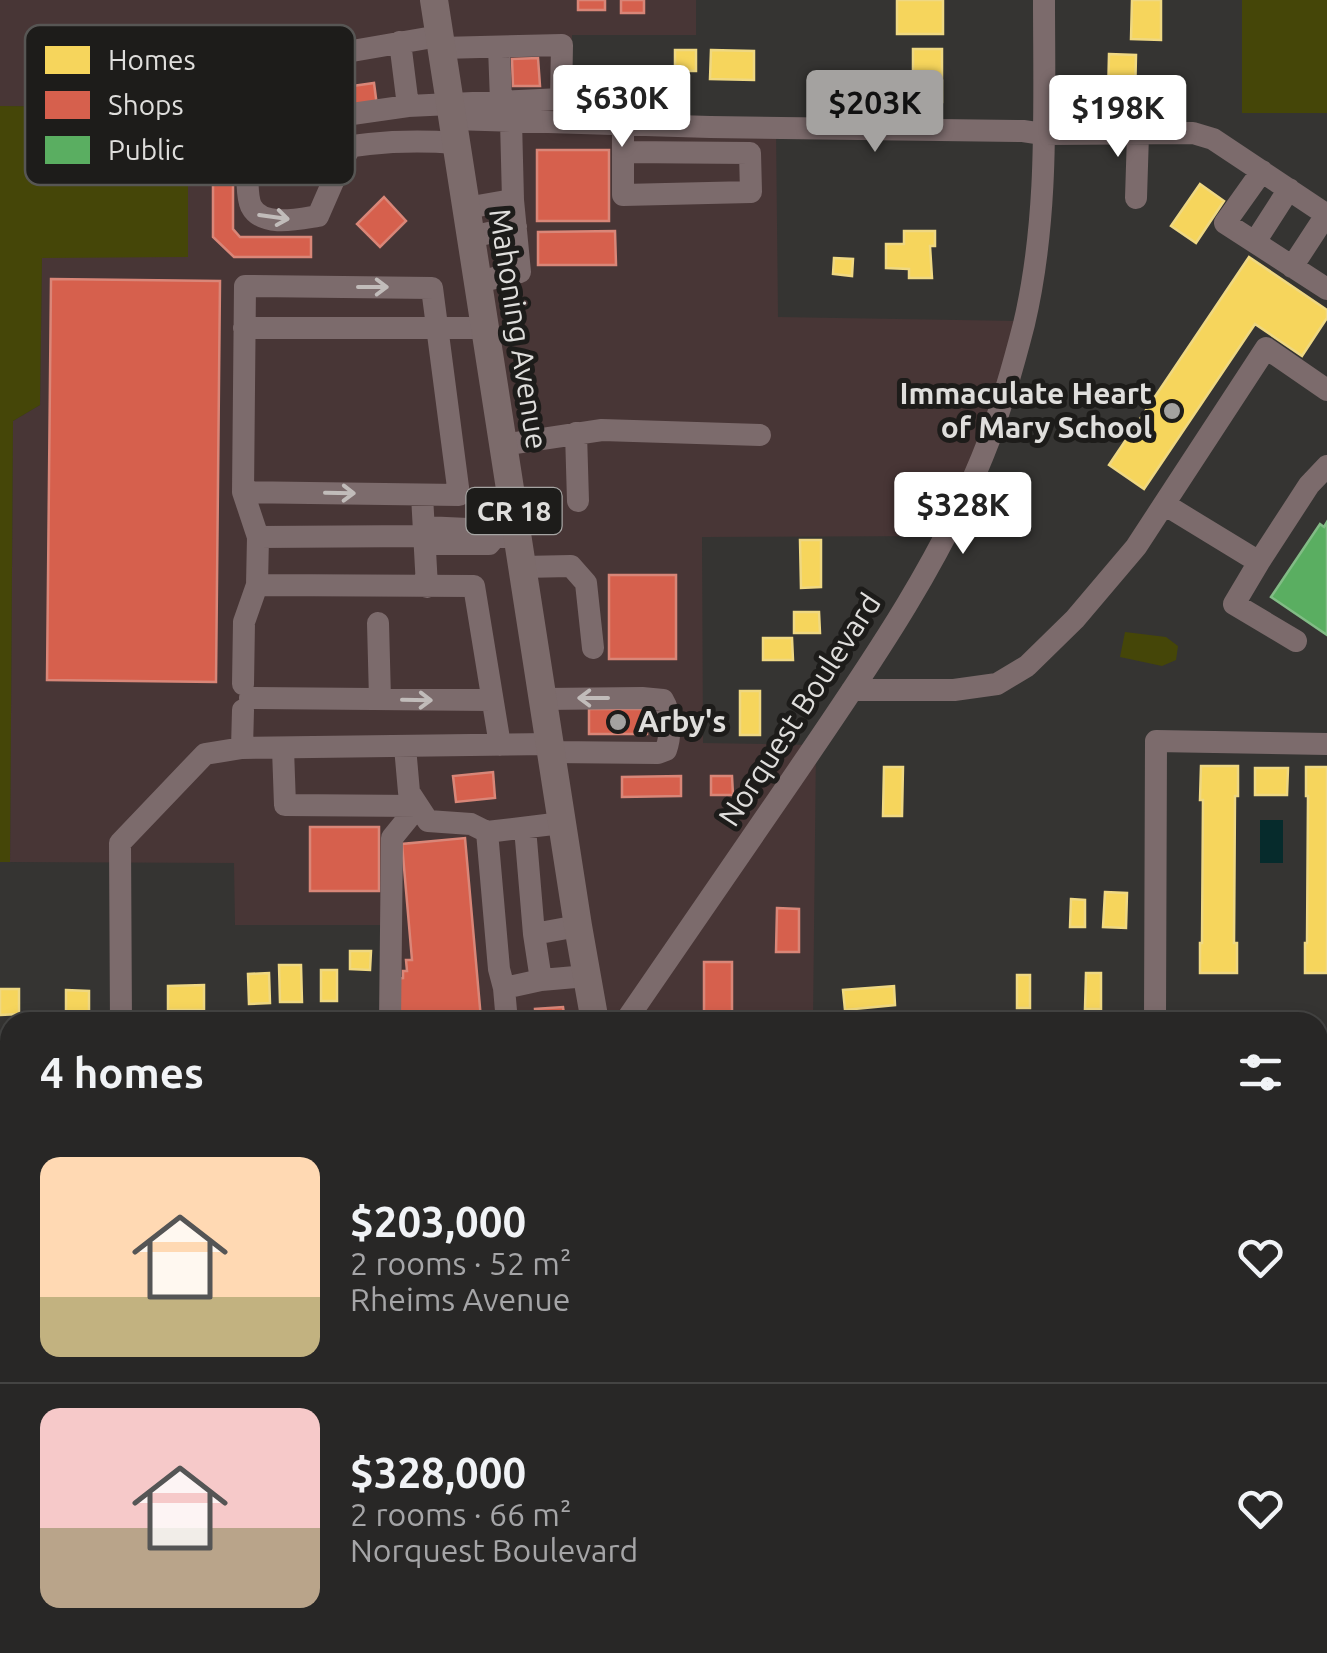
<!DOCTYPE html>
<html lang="en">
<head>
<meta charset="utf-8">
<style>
  :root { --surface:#282726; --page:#302f2e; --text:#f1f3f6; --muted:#a5a5a7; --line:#444443; --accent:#a4a2a0 }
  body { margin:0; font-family:Ubuntu,sans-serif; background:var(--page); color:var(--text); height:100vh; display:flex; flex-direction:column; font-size:38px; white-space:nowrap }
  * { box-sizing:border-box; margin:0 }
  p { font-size:32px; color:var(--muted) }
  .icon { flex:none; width:55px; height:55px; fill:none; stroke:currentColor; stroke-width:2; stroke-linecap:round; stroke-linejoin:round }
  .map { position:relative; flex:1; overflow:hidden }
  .side { position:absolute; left:0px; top:1012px; width:1328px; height:642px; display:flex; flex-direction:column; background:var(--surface); border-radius:30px 30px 0 0; box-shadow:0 5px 15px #0003,0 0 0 2px var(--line) }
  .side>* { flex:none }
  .price { position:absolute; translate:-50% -85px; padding:0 22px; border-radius:10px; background:#fff; color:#222; font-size:32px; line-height:65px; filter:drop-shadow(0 2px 5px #0008) }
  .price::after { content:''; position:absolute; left:50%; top:60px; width:30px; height:22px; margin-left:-15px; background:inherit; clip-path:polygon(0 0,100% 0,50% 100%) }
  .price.active { background:var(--accent); color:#111 }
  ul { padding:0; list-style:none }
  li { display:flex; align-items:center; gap:30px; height:250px; padding:0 40px }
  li+li { border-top:2px solid var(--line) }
  li span { display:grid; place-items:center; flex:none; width:280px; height:200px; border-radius:20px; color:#555 }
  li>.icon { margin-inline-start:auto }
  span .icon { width:120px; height:120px; fill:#fffc; stroke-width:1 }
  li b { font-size:42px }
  h2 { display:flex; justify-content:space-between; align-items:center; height:120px; padding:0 40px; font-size:42px }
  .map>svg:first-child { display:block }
  .commercial { fill:#483636 }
  .green { fill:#454608 }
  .water { fill:#062b2c }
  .homes { fill:#f6d55c; stroke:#efd882; stroke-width:2.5 }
  .shops { fill:#d6604d; stroke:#d98678; stroke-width:2.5 }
  .public { fill:#5aae61; stroke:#82bc86; stroke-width:2.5 }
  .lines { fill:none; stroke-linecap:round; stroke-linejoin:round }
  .minor { stroke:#7c6b6c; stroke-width:22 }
  .major { stroke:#7c6b6b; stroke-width:28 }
  .oneway { stroke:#c1bcba }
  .poi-dot { fill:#a4a2a0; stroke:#1d1c1a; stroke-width:4 }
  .labels { text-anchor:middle; stroke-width:10; stroke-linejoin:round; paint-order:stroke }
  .shield { fill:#1d1c1a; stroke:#a5a4a2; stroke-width:2.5 }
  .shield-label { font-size:28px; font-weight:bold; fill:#dfdedc }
  .street-label { font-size:30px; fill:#dfdedc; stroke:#1d1c1a }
  .poi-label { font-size:30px; font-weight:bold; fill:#dfdedc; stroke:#1d1c1a; text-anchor:end }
  .key { fill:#1d1c1a; stroke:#575654; stroke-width:2.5 }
  .key-label { font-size:28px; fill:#dfdedc }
</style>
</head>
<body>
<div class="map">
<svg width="1327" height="1653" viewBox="0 0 1327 1653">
  <rect width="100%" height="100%" fill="#353432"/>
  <!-- commercial -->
  <path class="commercial" d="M 0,0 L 696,0 L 696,35 L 572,35 L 572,123 L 776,127 L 778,317 L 1025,321 L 944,536 L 702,537 L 703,743 L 816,745 L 813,1022 L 380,1022 L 380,925 L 235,925 L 234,863 L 10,862 L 13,421 L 40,405 L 42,257 L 187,108 L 0,106 Z
    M 515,1645 L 739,1645 L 740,1653 L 508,1653 Z"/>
  <!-- green -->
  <path class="green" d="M 1242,0 L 1327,0 L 1327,113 L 1242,113 Z
    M 0,106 L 188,108 L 188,257 L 42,258 L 40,405 L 13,421 L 10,862 L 0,862 Z
    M 1125,632 L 1166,637 L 1178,646 L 1176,660 L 1162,666 L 1120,657 Z
    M 1318,1059 L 1327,1059 L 1327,1419 L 1318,1420 Z"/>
  <!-- water -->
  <path class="water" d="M 1260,820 L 1283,820 L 1283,863 L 1260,863 Z"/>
  <!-- homes -->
  <path class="homes" d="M 897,0 L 943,0 L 943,34 L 897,34 Z
    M 1132,0 L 1161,0 L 1161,40 L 1131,39 Z
    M 913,49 L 942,49 L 942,102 L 913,102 Z
    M 675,50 L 696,50 L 696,71 L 675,71 Z
    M 711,50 L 754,51 L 754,80 L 710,79 Z
    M 1109,54 L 1136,55 L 1135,99 L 1108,98 Z
    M 625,76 L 646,76 L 646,101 L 625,101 Z
    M 829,79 L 847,80 L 846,103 L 828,102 Z
    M 1200,184 L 1224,201 L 1196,243 L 1171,226 Z
    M 904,231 L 935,231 L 935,246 L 930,246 L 932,278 L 909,278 L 909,269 L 886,268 L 886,244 L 904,244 Z
    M 1249,257 L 1327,310 L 1327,318 L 1302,356 L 1255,324 L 1144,489 L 1109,465 Z
    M 834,258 L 853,259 L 852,276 L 833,274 Z
    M 800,540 L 821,540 L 821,587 L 801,588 Z
    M 794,612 L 819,612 L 820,633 L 794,633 Z
    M 763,638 L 792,638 L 793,660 L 763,660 Z
    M 740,691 L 760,691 L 760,735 L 740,735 Z
    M 1201,766 L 1238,766 L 1238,796 L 1235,796 L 1234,943 L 1237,943 L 1237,973 L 1200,973 L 1200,943 L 1202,943 L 1203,800 L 1200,800 Z
    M 884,767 L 903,767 L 902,816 L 883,816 Z
    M 1306,767 L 1327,767 L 1327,973 L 1305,973 L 1305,943 L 1307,943 L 1308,796 L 1306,796 Z
    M 1255,768 L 1288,768 L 1287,795 L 1255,795 Z
    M 1105,892 L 1127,893 L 1126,928 L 1103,927 Z
    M 1071,899 L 1085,900 L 1085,927 L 1070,927 Z
    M 350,951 L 371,951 L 370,970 L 350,969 Z
    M 279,965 L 301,965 L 302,1002 L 280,1002 Z
    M 321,970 L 337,970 L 337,1001 L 321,1001 Z
    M 269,973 L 270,1003 L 249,1004 L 248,974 Z
    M 1086,973 L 1101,973 L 1101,1009 L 1085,1009 Z
    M 1017,975 L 1030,975 L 1030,1008 L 1017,1008 Z
    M 204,985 L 204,1010 L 168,1010 L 168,986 Z
    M 894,986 L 895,1005 L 845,1010 L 843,990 Z
    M 0,989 L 19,989 L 19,1014 L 0,1015 Z
    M 66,990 L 89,991 L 89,1013 L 66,1013 Z
    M 0,1367 L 10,1367 L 10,1393 L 0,1393 Z
    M 0,1513 L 10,1513 L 10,1540 L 0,1540 Z
    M 51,1645 L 84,1645 L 82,1653 L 50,1653 Z
    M 378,1645 L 405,1645 L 409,1653 L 368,1653 L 367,1651 Z
    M 970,1645 L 1008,1645 L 1000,1653 L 970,1653 L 966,1649 Z"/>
  <!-- shops -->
  <path class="shops" d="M 578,0 L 605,0 L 605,10 L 578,10 Z
    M 621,0 L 644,0 L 644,13 L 621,13 Z
    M 538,58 L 540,86 L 513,86 L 512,59 Z
    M 374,83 L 377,106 L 327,113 L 324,90 Z
    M 537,150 L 609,150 L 609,221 L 537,221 Z
    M 213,177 L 233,177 L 233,229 L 240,237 L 311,237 L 311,257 L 234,257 L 213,237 Z
    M 384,197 L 406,221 L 380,247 L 357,224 Z
    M 615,231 L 616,265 L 538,265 L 538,232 Z
    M 51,279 L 220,281 L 216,682 L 47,680 Z
    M 609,575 L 676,575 L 676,659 L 609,659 Z
    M 589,709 L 647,709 L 647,734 L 589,734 Z
    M 493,772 L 495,798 L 456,802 L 453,776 Z
    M 681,776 L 681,796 L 622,797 L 622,777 Z
    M 711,776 L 732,776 L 733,795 L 711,795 Z
    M 310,827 L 379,827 L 379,891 L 310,891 Z
    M 465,838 L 481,1019 L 462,1021 L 462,1014 L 395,1020 L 392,979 L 403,978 L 403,971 L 407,971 L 406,960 L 412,960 L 402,844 Z
    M 777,908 L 799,909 L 799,952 L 776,952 Z
    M 704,962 L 732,962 L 732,1022 L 704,1022 Z
    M 563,1007 L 565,1022 L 536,1022 L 535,1009 Z"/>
  <!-- public -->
  <path class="public" d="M 1327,522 L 1327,635 L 1271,597 L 1320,524 L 1324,527 Z"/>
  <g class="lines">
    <!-- minor -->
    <path class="minor" d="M 439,36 L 271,65 L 264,83 L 269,108 L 279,116 L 331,117 L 408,106 L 561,99 L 562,45 L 441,48
      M 400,42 L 408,106
      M 499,47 L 501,101
      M 452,119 L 710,127 L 1023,131 L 1043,134 L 1193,133 L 1213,139 L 1327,215
      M 623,124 L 623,195 L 751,192 L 750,153 L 623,152
      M 350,148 L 342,161 L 318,216 C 299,219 262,228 251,206 C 247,197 248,185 247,175 C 286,162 328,148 369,144 C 398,141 427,141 456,143
      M 1262,171 L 1225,223 L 1327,289
      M 1136,198 L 1138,134
      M 466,208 L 513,200 L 511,121
      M 471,237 L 516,227
      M 1255,242 L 1289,189
      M 1292,267 L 1326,215
      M 478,282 L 520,272 L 513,200
      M 244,328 L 485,328
      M 576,433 L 578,501
      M 503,445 L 602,430 L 760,435
      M 243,492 L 459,495 L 432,288 L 245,286 L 243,492 L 258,537 L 257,585 L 244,622 L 243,684
      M 422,495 L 427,587
      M 1164,504 L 1259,562 L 1309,485 L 1327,466
      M 424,527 L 490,530
      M 258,537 L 424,536
      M 425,544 L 489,544 L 495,537 L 518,537
      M 1259,562 L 1234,604 L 1296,641
      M 522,567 L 571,566 L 586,583 L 593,648
      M 257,585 L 474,586 L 500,745
      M 378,623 L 380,699
      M 852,690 L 954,690 L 997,684 L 1027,666 L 1075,619 L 1136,547 L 1266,348 L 1327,390
      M 250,698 L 492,700
      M 543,699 L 642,698 L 663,700 C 671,713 671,736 666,750 L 658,753 L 551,752
      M 405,747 L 409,792 L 428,821 L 471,824 L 487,832
      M 242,748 L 243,710
      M 283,749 L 285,805 L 418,806
      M 525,828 L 534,934
      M 541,980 L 587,976
      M 504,988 L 499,969 L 487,832 L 562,823
      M 121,1022 L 120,843 L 205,754 L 242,748 L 550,744
      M 390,1022 L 392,838 L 418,806
      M 507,1022 L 504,988 L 541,980 L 534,934 L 578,926
      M 625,1022 C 681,941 736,860 792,779 C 865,672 943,561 989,440 C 1003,402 1014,363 1024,324 C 1049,218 1044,108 1044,0
      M 1155,1022 L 1156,741 L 1327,744
      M 0,1056 L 10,1056
      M 1318,1059 L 1327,1059
      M 0,1453 L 10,1453
      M 1318,1570 L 1327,1571
      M 464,1645 L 468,1653
      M 1098,1653 L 1104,1645"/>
    <!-- major -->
    <path class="major" d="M 434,0 L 578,926 L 595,1022
      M 739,1645 L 740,1653"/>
  </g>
  <!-- one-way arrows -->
  <defs><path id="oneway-shaft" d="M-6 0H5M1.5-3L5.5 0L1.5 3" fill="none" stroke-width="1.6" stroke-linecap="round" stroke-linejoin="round" transform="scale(2.5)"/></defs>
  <g class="oneway">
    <use href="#oneway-shaft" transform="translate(274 217) rotate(8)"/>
    <use href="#oneway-shaft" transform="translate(373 287)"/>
    <use href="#oneway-shaft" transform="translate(340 493) rotate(1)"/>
    <use href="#oneway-shaft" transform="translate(593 698) rotate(180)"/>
    <use href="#oneway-shaft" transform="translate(417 700) rotate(1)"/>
  </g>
  <!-- markers -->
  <g class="poi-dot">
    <circle cx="1172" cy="411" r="10"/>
    <circle cx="618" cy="722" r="10"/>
  </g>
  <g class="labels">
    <!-- shield labels -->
    <rect class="shield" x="466.5" y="488" width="95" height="46" rx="8"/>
    <g class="shield-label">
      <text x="514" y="521">CR 18</text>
    </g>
    <!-- street labels -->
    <g class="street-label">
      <text transform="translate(518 329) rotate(81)" y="10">Mahoning Avenue</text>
      <text transform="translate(800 710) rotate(-57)" y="10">Norquest Boulevard</text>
    </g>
    <!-- poi labels -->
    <g class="poi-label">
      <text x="1152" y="404">Immaculate Heart<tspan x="1152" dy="34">of Mary School</tspan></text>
      <text x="638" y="732" text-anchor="start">Arby's</text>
    </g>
  </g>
  <!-- legend -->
  <rect x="25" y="25" width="330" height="160" rx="15" class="key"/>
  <rect x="45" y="46" width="45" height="28" fill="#f6d55c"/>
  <rect x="45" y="91" width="45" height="28" fill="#d6604d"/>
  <rect x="45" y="136" width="45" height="28" fill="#5aae61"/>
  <g class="key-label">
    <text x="108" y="70">Homes</text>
    <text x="108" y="115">Shops</text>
    <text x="108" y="160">Public</text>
  </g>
</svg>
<b class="price" style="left:622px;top:150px">$630K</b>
<b class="price active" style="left:875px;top:155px">$203K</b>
<b class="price" style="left:1118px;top:160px">$198K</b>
<b class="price" style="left:963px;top:557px">$328K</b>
<section class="side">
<h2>4 homes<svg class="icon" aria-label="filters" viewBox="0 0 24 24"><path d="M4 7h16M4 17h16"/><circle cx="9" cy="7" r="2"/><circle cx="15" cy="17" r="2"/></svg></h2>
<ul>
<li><span style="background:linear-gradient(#ffd9b3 70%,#c2b280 0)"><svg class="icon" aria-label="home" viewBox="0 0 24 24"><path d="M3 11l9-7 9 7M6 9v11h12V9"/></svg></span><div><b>$203,000</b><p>2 rooms · 52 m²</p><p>Rheims Avenue</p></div><svg class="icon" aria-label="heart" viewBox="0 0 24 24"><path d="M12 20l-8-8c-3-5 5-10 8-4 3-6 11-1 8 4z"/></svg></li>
<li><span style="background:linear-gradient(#f6c9c9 60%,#b9a48a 0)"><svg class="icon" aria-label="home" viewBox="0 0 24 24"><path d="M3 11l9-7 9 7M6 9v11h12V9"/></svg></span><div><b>$328,000</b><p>2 rooms · 66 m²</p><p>Norquest Boulevard</p></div><svg class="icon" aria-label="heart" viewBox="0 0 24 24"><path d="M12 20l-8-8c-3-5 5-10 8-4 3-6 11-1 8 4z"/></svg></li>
</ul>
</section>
</div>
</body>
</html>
